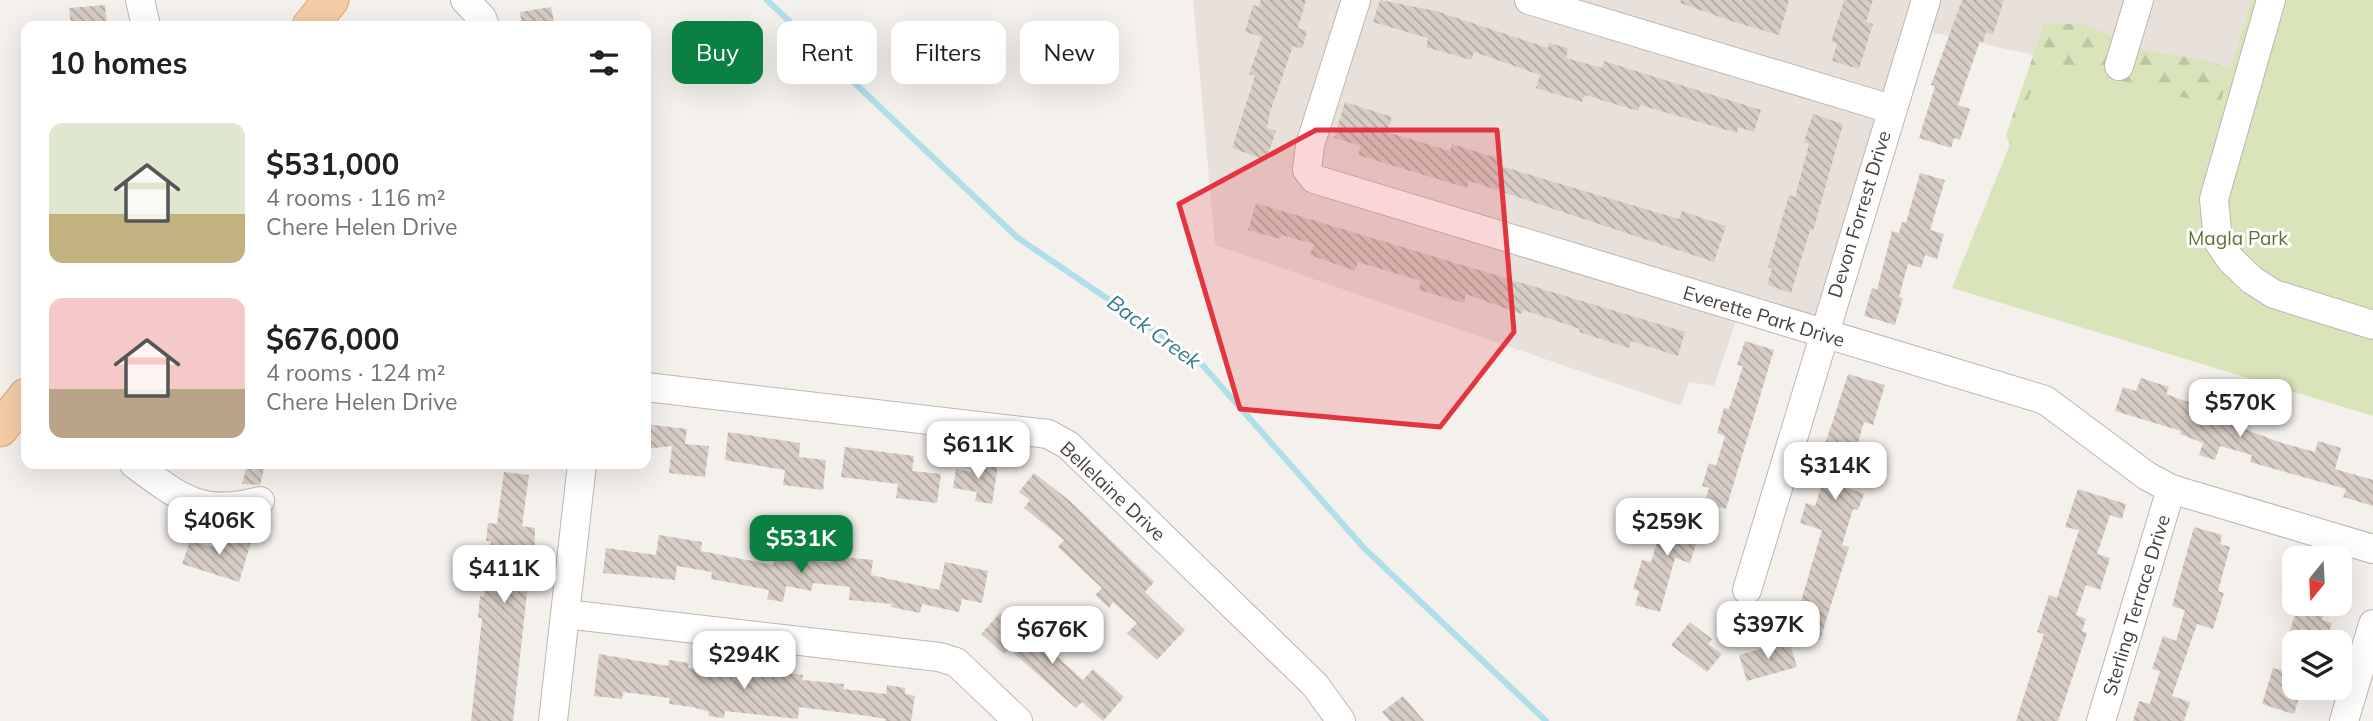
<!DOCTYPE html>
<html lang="en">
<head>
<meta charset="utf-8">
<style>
  :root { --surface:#fff; --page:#f6f6f6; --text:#202124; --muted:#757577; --accent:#0b8043 }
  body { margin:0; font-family:Mulish,sans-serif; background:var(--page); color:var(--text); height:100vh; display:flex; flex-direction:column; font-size:26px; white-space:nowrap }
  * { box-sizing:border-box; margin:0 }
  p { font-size:23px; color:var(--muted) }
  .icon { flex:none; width:38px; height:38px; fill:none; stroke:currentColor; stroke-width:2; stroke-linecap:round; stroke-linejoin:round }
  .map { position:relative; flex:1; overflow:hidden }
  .drawer { position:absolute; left:21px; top:21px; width:630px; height:448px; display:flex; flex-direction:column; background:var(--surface); border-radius:14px; box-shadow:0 7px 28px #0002 }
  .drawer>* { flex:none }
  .hud { position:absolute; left:672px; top:21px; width:665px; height:63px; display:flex; gap:14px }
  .needle { width:46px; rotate:198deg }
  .tools { position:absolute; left:2282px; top:546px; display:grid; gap:14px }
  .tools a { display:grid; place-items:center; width:70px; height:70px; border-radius:14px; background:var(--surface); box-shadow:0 7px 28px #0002; font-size:35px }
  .price { position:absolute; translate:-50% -60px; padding:0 16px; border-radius:14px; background:#fff; color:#222; font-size:23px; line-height:46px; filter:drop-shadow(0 2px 4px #0008) }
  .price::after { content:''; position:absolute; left:50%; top:42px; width:21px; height:16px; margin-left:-10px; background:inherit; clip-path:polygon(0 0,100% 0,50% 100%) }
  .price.current { background:var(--accent); color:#fff }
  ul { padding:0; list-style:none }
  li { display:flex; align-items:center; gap:21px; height:175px; padding:0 28px }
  li span { display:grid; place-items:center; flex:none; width:196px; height:140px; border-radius:14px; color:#555 }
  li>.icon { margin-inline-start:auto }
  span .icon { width:84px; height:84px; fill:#fffc; stroke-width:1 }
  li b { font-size:30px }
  h2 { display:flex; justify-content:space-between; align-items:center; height:84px; padding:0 28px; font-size:30px }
  .chip { padding:0 24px; border-radius:14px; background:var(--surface); box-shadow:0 7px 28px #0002; font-size:24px; line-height:63px }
  .chip.current { background:var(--accent); color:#fff }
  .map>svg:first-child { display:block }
  .residential { fill:#e8e1db }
  .forest { fill:url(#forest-firs) }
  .park { fill:#dae4ba }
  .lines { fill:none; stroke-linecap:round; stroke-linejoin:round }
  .stream { stroke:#b0dee9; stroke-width:6 }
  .building { fill:url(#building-back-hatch) }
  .minor-casing { stroke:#bfb6b0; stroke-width:30 }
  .major-casing { stroke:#d8a677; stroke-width:37 }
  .minor { stroke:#fff; stroke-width:28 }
  .major { stroke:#f4cda6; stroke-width:35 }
  .marked { fill:#e23540; fill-opacity:0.2; stroke:#e23540; stroke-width:5; stroke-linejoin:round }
  .labels { text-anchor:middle; stroke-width:6; stroke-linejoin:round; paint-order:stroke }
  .street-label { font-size:19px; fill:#48403a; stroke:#fff }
  .park-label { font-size:19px; fill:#5a7433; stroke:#fff }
  .water-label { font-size:21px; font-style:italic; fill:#36798b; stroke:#fff }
</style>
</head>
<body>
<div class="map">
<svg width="2373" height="721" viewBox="0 0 2373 721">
  <defs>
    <pattern id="forest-firs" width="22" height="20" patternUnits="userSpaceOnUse" patternTransform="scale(1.75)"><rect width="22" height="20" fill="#dae4ba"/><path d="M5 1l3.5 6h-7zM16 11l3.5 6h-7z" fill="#bdc5a1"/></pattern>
    <pattern id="building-back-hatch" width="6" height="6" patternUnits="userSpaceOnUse" patternTransform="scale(1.75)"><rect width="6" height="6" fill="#d8cdc6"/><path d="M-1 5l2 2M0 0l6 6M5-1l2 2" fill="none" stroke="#b1a8a2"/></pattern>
  </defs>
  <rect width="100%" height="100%" fill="#f4f0ec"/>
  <!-- residential -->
  <path class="residential" d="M 1193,0 L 2251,0 L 2219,107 L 2029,54 L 1917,29 L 1823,335 L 1740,309 L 1714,386 L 1689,382 L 1681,406 L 1215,245 Z"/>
  <!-- forest -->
  <path class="forest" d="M 2044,24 L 2084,24 L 2144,50 L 2208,61 L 2239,71 L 2215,151 L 2016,162 L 2006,135 Z"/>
  <!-- park -->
  <path class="park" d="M 2251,0 L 2373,0 L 2373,416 L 1952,288 L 2044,60 L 2219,107 Z"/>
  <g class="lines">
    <!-- stream -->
    <path class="stream" d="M 767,0 L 1018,238 L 1198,360 L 1364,548 L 1546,721"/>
  </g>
  <!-- building -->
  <path class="building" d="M 1261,0 L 1306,0 L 1298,28 L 1307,31 L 1302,49 L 1293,46 L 1270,112 L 1267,128 L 1276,131 L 1266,160 L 1232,148 L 1255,76 L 1249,74 L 1262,37 L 1245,32 L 1253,5 L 1259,7 Z
    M 1380,0 L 1436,11 L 1548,48 L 1549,43 L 1568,48 L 1566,58 L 1602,68 L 1604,61 L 1761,110 L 1754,132 L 1738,127 L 1737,133 L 1640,105 L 1638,111 L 1585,95 L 1582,102 L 1536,88 L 1540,75 L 1474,52 L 1471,60 L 1426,47 L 1428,38 L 1373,22 Z
    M 1681,0 L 1789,0 L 1779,35 L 1734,22 L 1680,3 Z
    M 1844,0 L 1873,0 L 1866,22 L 1873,24 L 1859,69 L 1832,61 L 1837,43 L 1831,42 Z
    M 1962,0 L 2004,0 L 1993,35 L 1986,32 L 1983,42 L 1980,41 L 1958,105 L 1970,109 L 1960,140 L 1954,138 L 1951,148 L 1919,138 L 1935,86 L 1931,85 Z
    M 105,5 L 107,26 L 71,26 L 69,8 Z
    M 551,7 L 555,26 L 522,26 L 520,12 Z
    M 1345,102 L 1392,117 L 1387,132 L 1450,151 L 1452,144 L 1503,160 L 1501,166 L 1554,182 L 1679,219 L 1682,211 L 1726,226 L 1714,262 L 1469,181 L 1467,188 L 1358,155 L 1361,146 L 1334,138 Z
    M 1813,114 L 1843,124 L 1813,231 L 1810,230 L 1791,293 L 1767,285 L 1772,269 L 1768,267 L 1789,195 L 1795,197 L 1809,144 L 1804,142 Z
    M 1920,173 L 1945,180 L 1930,230 L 1944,234 L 1937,259 L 1925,255 L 1921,268 L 1908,264 L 1899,297 L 1903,298 L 1895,325 L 1864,316 L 1872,288 L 1877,290 L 1892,231 L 1899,233 L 1902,222 L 1906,223 Z
    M 1256,203 L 1685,332 L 1678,356 L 1631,341 L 1629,348 L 1579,332 L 1580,329 L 1523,310 L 1521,314 L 1466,294 L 1464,303 L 1419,290 L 1421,281 L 1358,262 L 1355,271 L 1310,255 L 1314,244 L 1281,235 L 1280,239 L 1248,230 Z
    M 1745,341 L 1774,350 L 1726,509 L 1704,503 L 1709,488 L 1702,486 L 1709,463 L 1716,466 L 1725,436 L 1717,433 L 1724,408 L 1729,409 L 1743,366 L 1737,365 Z
    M 1848,374 L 1885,385 L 1873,425 L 1864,422 L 1845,487 L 1864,494 L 1858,510 L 1853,509 L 1842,545 L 1849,547 L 1820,640 L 1792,632 L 1822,530 L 1800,523 L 1806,503 L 1815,506 L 1826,472 L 1817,469 Z
    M 2141,378 L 2169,387 L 2166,394 L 2230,417 L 2228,423 L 2282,443 L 2315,452 L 2318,441 L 2341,448 L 2335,469 L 2373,480 L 2373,506 L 2343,497 L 2346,489 L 2250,462 L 2252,455 L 2220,446 L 2215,460 L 2199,455 L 2203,443 L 2180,434 L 2181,431 L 2115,411 L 2123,387 L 2136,391 Z
    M 646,424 L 687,429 L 685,444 L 709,446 L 705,477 L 669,473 L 672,446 L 646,449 Z
    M 728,432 L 800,443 L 799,457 L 826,460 L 823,490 L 783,485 L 785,470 L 725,460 Z
    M 845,447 L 914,456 L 912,471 L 941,474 L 937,503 L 896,498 L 898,484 L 841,477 Z
    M 973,461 L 998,465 L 992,504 L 975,501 L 977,492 L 953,488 L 956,469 L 971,472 Z
    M 247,465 L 264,469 L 260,485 L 242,484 Z
    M 504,472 L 529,475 L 522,526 L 535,528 L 534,574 L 529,574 L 513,721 L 471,721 L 482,618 L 478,618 L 480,596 L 484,597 L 491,541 L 486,541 L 488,523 L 497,524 Z
    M 1034,473 L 1070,501 L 1154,582 L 1145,592 L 1185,630 L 1157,660 L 1127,633 L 1137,623 L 1113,602 L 1109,608 L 1095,595 L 1102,588 L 1058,547 L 1064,540 L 1024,508 L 1030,500 L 1019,492 Z
    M 2078,489 L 2126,504 L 2122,519 L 2110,515 L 2097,554 L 2110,558 L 2100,590 L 2086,585 L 2076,615 L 2086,619 L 2082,631 L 2087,633 L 2058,721 L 2016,721 L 2044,634 L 2037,632 L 2049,595 L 2057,598 L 2079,530 L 2065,527 Z
    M 1680,511 L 1704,519 L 1690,563 L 1675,558 L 1660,612 L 1635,605 L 1639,591 L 1633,589 L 1642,560 L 1651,562 L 1666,512 L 1679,516 Z
    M 2194,527 L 2222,535 L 2220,544 L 2230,547 L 2218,591 L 2224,593 L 2213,629 L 2197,624 L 2172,696 L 2190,702 L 2184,721 L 2133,721 L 2139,701 L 2150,704 L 2160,671 L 2152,669 L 2163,636 L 2176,641 L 2185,610 L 2172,606 Z
    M 218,532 L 251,542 L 239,582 L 182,564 L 190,541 L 213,547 Z
    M 659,535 L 702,542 L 701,551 L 773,565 L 776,553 L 830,563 L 831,556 L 873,560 L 871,575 L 939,590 L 945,562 L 988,571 L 982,603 L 962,599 L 959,612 L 922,604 L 920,613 L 891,607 L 892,604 L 849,600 L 850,587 L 813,583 L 811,591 L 786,586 L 783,602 L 767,599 L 769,590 L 711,579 L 712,572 L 677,566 L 675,580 L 603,573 L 606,548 L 656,555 Z
    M 2298,604 L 2327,604 L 2322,620 L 2332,623 L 2326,642 L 2298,642 L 2299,637 L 2289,634 Z
    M 1019,611 L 1032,623 L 1027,630 L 1083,680 L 1093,669 L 1124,697 L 1103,721 L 1082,702 L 1076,708 L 1009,649 L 1004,654 L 981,634 L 1000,613 L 1010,622 Z
    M 1690,622 L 1712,639 L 1708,644 L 1722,654 L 1707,672 L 1671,645 Z
    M 1789,641 L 1797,667 L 1747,681 L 1739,655 Z
    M 599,654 L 668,666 L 669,660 L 689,663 L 688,668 L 722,673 L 723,666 L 745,669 L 744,673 L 780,677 L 780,672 L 803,675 L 802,680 L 844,684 L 843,689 L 886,694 L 887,685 L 905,688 L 905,694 L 915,696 L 911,721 L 885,721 L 886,719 L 861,715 L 799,707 L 798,719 L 725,711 L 724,718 L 708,716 L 709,712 L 693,707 L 669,704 L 670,698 L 623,692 L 622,699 L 594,696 Z
    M 2273,668 L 2294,674 L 2294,688 L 2302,688 L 2294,714 L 2262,704 Z
    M 1403,696 L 1424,721 L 1390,721 L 1382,712 Z"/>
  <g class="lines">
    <defs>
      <path id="minor" d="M 140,0 L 146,26
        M 465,0 L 482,18 L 485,26
        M 1356,0 L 1310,145 L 1307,170 L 1314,179 L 2045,400 L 2147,476 L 2171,489 L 2373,549
        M 1529,0 L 1891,109
        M 2271,0 L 2214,199 L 2218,241 L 2231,260 L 2252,280 L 2274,294 L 2373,325
        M 2119,66 L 2139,0
        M 646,387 L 1048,434 L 1068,445 L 1315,685 L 1341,721
        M 134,464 C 180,498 202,517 260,501
        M 1747,590 L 1926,0
        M 565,614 L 939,657 L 956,662 L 1018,721
        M 553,721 L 582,464
        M 2101,721 L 2171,489
        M 2344,721 L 2373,624"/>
      <path id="major" d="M 310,26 L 331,0
        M 0,429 L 26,396"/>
    </defs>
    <!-- minor casing -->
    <use href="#minor" class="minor-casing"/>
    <!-- major casing -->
    <use href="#major" class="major-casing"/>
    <!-- minor -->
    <use href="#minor" class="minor"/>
    <!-- major -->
    <use href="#major" class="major"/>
  </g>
  <!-- marked area -->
  <path class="marked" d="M 1316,130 L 1497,130 L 1514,332 L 1440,427 L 1240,409 L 1179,204 Z"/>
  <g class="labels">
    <!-- street labels -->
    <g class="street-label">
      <text transform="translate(1859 214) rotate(-73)" y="7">Devon Forrest Drive</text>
      <text transform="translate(1764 316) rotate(17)" y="7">Everette Park Drive</text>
      <text transform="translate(1113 491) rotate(43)" y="7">Bellelaine Drive</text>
      <text transform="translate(2136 605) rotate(-73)" y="7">Sterling Terrace Drive</text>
    </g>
    <!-- park labels -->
    <g class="park-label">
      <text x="2238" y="245">Magla Park</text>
    </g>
    <!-- water labels -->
    <g class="water-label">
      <text transform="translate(1154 332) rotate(36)" y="7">Back Creek</text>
    </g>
  </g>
</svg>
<div class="tools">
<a><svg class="needle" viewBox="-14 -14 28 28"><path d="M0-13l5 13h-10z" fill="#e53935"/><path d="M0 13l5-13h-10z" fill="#757577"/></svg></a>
<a><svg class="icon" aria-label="layers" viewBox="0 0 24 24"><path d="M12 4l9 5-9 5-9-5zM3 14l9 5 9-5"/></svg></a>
</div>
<b class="price" style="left:2240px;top:439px">$570K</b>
<b class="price" style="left:978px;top:481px">$611K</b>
<b class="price" style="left:1835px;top:502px">$314K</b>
<b class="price" style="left:219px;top:557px">$406K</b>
<b class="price" style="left:1667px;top:558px">$259K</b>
<b class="price current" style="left:801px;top:575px">$531K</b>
<b class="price" style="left:504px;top:605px">$411K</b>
<b class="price" style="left:1768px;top:661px">$397K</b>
<b class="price" style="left:1052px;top:666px">$676K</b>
<b class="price" style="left:744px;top:691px">$294K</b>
<div class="hud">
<a class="chip current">Buy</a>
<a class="chip">Rent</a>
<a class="chip">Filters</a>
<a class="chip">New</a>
</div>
<section class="drawer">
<h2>10 homes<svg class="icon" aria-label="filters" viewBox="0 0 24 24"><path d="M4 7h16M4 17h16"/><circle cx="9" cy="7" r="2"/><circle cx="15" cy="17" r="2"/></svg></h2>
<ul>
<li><span style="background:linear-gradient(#dfe7d0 65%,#c2b280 0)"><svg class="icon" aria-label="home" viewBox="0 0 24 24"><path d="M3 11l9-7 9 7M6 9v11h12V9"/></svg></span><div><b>$531,000</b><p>4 rooms · 116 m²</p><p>Chere Helen Drive</p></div></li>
<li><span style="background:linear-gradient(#f6c9c9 65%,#b9a48a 0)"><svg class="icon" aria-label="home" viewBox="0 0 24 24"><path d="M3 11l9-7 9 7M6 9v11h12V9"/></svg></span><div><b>$676,000</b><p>4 rooms · 124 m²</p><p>Chere Helen Drive</p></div></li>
</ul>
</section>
</div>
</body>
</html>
